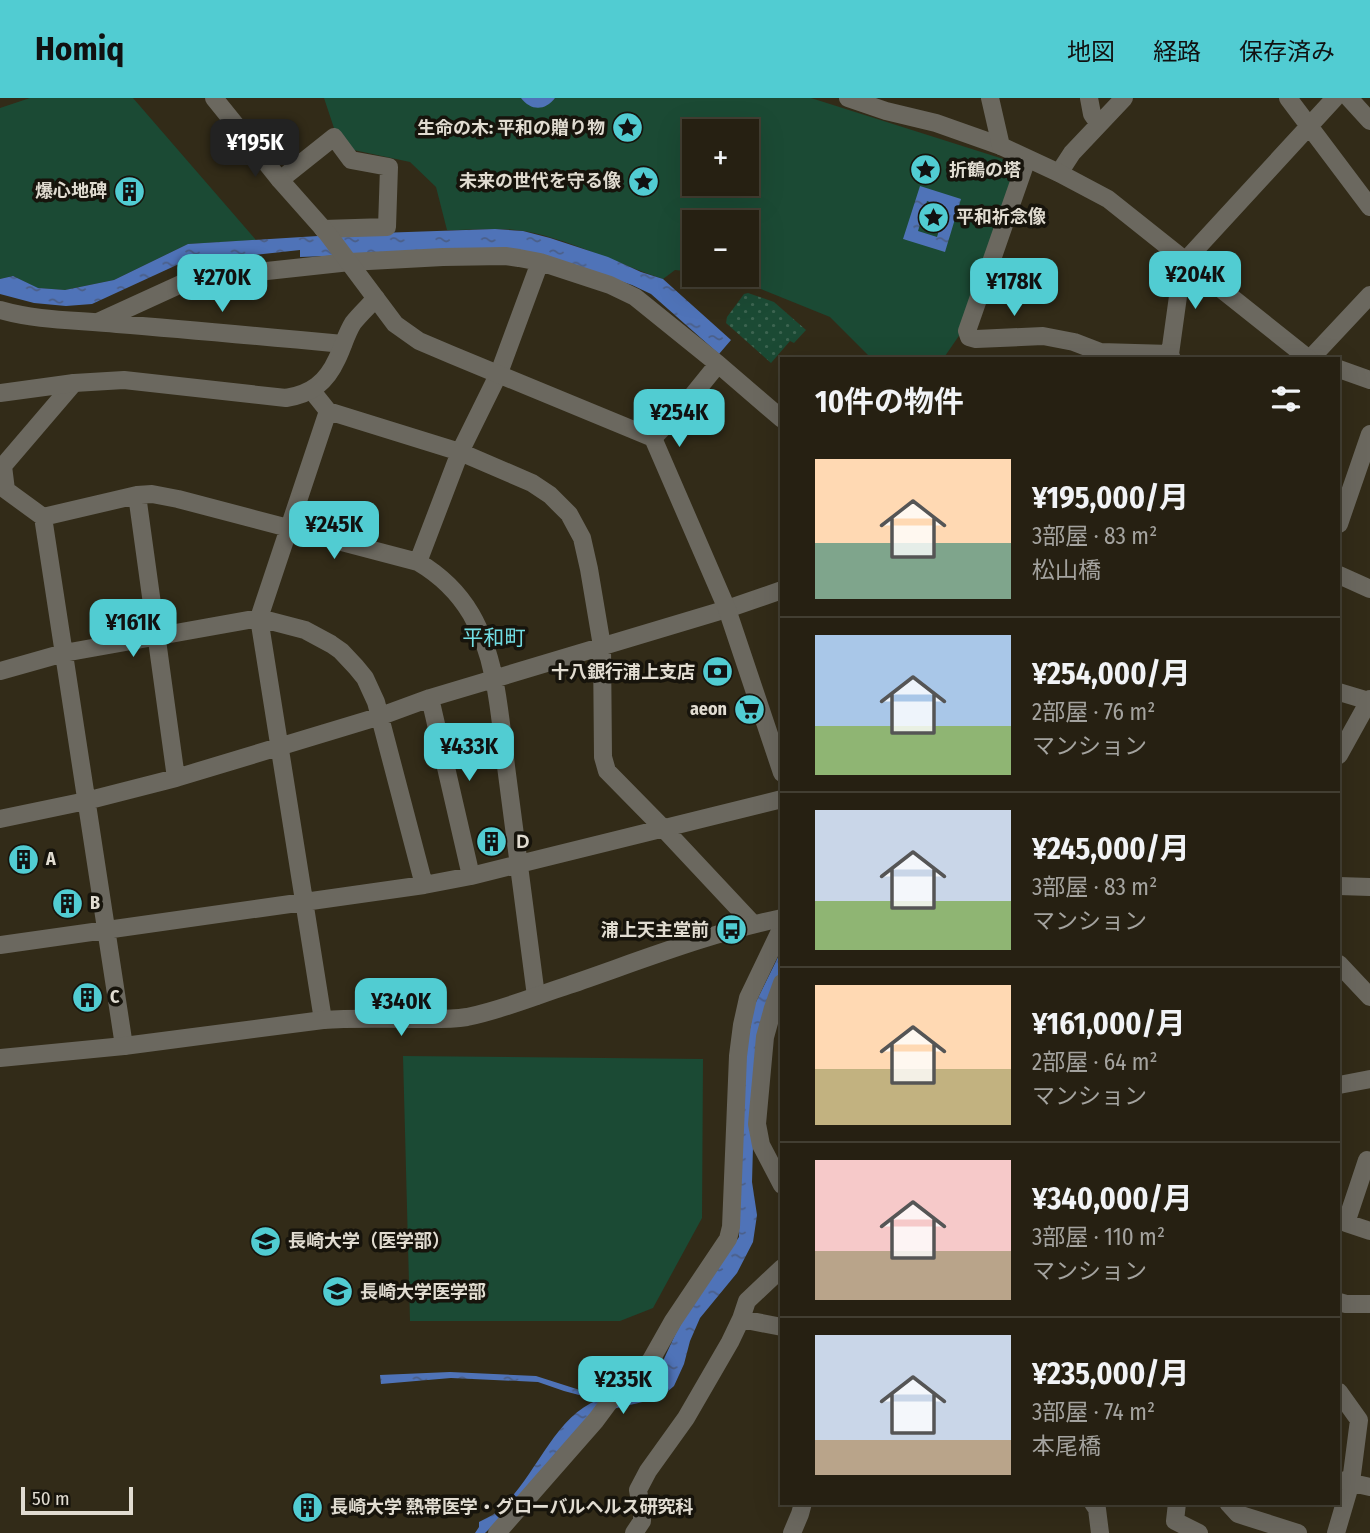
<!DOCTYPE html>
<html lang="ja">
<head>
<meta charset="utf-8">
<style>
  :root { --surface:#262012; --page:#322d20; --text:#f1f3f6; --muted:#a4a39f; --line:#423e32; --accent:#51ccd2 }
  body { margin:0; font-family:"Fira Sans Condensed","Noto Sans JP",sans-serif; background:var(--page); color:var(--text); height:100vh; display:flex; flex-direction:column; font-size:26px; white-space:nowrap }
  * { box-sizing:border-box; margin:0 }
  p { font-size:23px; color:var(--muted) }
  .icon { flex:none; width:38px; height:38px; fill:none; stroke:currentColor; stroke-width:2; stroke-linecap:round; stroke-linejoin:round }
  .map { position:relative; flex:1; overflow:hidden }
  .details { position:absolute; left:780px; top:259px; width:560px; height:1148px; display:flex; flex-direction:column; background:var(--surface); border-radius:0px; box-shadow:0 7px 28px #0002,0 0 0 2px var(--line) }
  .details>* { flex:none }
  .controls { position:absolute; left:682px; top:21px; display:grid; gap:14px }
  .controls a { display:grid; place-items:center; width:77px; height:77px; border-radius:0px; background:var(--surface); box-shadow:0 7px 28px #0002,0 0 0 2px var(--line); font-size:35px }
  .scale { position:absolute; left:21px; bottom:18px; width:112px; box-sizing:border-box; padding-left:7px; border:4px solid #e1dcd1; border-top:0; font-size:19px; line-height:24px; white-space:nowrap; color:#e1dcd1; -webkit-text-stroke:5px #17140c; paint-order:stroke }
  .price { position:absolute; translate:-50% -60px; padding:0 16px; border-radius:14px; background:var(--accent); color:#111; font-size:23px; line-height:46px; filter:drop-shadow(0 2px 4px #0008) }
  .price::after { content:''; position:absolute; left:50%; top:42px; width:21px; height:16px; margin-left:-10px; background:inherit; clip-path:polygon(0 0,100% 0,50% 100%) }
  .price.on { background:#222; color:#fff }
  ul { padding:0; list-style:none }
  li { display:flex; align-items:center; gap:21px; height:175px; padding:0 35px }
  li+li { border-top:2px solid var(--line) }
  li span { display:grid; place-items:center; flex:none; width:196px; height:140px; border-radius:0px; color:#555 }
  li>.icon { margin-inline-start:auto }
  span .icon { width:84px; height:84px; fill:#fffc; stroke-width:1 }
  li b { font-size:30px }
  h2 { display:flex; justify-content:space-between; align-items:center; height:84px; padding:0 35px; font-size:30px }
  header { display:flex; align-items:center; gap:42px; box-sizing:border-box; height:98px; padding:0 35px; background:var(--accent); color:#111 }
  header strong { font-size:33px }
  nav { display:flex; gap:38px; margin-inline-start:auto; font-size:24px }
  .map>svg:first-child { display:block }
  .grass { fill:url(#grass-dots) }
  .green { fill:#1b4a34; fill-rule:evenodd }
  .water { fill:url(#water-ripples); fill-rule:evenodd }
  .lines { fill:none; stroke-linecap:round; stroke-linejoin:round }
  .minor { stroke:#6b685f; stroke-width:18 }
  .tertiary { stroke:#6b685f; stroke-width:18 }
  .labels { text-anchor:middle; stroke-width:7; stroke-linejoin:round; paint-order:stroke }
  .poi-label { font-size:18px; font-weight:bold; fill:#e1dcd1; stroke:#17140c; text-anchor:start }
  .quarter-label { font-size:21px; fill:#72dee4; stroke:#17140c }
</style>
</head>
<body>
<header>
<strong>Homiq</strong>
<nav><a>地図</a><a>経路</a><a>保存済み</a></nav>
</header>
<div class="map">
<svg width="1370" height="1435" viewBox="0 0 1370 1435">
  <defs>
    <pattern id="grass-dots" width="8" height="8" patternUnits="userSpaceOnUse" patternTransform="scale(1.75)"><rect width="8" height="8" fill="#1b4a34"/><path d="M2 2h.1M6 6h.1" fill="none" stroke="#3c6450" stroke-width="1.8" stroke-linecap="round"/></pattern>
    <pattern id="water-ripples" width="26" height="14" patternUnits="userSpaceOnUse" patternTransform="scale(1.75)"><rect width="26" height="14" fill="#4f73b8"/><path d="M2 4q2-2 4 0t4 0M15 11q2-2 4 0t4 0" fill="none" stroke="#4b5f88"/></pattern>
  </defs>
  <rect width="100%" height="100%" fill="#322b18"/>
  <!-- grass -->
  <path class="grass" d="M 748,195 L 774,204 L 806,232 L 794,245 L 790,243 L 771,265 L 726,225 L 727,219 L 744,196 Z"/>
  <!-- green -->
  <path class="green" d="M 30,0 L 133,0 L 256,142 L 188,146 L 114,182 L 65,192 L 37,190 L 13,178 L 0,181 L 0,10 Z
    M 324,0 L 811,0 L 1016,65 L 965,229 L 943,261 L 872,261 L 830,219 L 731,179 L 715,177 L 747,177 L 747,124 L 695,124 L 695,174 L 675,172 L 663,181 C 617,166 572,142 524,133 C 499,129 472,132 447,132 L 436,89 L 410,64 L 349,51 L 334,30 ZM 695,33 L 747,33 L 747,86 L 695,86 Z
    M 403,958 L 703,961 L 702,1120 L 653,1210 L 620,1223 L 410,1223 Z"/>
  <!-- water -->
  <path class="water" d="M 521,0 L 555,0 C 545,13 531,13 521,0 Z
    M 920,88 L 961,101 L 945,154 L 903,141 ZM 927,103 L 946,109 L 937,139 L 918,133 Z
    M 495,131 L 523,133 L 550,140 L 608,159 L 641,174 L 663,181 L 731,242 L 719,256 L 651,196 L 632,187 L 551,160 L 502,151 L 300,159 L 300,152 L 244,158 L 192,160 L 92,206 L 66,208 L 34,205 L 0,196 L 0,181 L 13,178 L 38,190 L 65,192 L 114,182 L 188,146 L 350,136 Z
    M 782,851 L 782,873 L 767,913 L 754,1012 L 752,1084 L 757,1117 L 753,1144 L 737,1175 L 700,1220 L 690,1243 L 684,1266 L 674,1288 L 660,1300 L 595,1315 L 529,1393 L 485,1435 L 475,1435 L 479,1429 L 479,1424 C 484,1421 490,1419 494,1416 C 534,1386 551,1320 598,1302 L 564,1293 L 538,1284 L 451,1280 L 381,1286 L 380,1277 L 450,1274 L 536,1278 L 586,1294 L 604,1301 L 620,1297 L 650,1283 L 657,1276 L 675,1237 L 687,1215 L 739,1139 L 738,1109 L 746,954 L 754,908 Z"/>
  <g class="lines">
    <!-- minor -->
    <path class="minor" d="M 848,0 L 886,13 L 936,25 L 1001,48
      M 1089,0 L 1092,16 L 1099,26
      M 1288,0 L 1370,109
      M 1349,0 L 1370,23
      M 1027,61 L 967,233 L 969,239 L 976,241 L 1043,238 L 1074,244 L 1100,254 L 1170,256 L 1172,261
      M 1059,75 L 1072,55 L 1124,0
      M 280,82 L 334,39 L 351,62 L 389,69 L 387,129 L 323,131
      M 0,212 C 38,223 78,222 117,226 C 193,232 268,239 343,246
      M 98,224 L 192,181 L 350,164 L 443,159 L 505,158 L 519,160 L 540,164 L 610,187 L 635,199 L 718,266 L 782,321
      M 1170,256 L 1180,184 L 1185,163 L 1335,0
      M 1310,261 L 1370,197
      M 74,285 L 3,368 L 6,392 L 43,419 L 137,397 L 152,396 L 178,401 L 418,464 C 440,477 458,494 471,516 C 498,562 500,624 507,676 C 517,750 526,824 536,898
      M 312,293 L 328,313 L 460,354 L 532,385 L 550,397 L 569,416 L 582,440 L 589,471 L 602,548 L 603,659 L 607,673 L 664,731 L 753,826
      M 653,340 L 684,308 L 718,266
      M 137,397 L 176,680
      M 43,419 L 124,948
      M 1339,426 L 1370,336
      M 418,464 L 460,354 L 499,275 L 540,164
      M 1339,477 L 1370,491
      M 0,573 L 64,555 L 259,520 L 305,532 L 331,546 L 341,553 L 356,569 L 365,580 L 376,604 L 424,787
      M 1339,594 L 1369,603
      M 430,600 L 471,778
      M 0,721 L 86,703 L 176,680 L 381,618 L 430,600 L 727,511 L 782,492
      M 1339,788 L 1370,789
      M 0,847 L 424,787 L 471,778 L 782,701
      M 1339,866 L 1370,899
      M 782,885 L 773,910 L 765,939 L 757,1026 L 761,1047 L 782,1087
      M 323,922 L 259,520 L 328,313
      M 1339,987 L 1370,981
      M 1367,1062 L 1346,1125 L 1370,1133
      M 741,1221 L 782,1229
      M 1339,1382 L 1370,1389
      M 1093,1405 L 1097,1411 L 1100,1435
      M 1177,1405 L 1175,1423 L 1199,1435
      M 1228,1405 L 1238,1416 L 1298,1435
      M 497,1435 L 596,1322 L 619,1291 L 642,1272 L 651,1262 L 673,1223 L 728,1141 L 731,1129 L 738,958 L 742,927 L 748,900 L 782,829
      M 634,1435 L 642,1423 L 642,1416 L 638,1392 L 648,1373 L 686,1320 L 730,1244 L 741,1221 L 747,1203 L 782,1170
      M 792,1435 L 800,1416 L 803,1405
      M 1336,1435 L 1351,1384 L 1359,1322 L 1339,1294"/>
    <!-- tertiary -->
    <path class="tertiary" d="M 214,0 L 280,82 L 327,135 L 395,226 L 419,243 L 452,257 L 653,340 L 727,511 L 782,675
      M 990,0 L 1001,48 L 1059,75 L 1108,101 L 1309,261
      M 1339,271 L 1370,282
      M 0,295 L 74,285 L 124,282 L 286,300 C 311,296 326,285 337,261 C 343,249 346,236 353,225 C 360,216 369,208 376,200
      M 1339,657 L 1370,601
      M 0,960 L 124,948 L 323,922 C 352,920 380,921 409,921 C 428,921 448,922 467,919 C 502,912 535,898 569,887 C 639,863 709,835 782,820
      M 1339,1204 L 1346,1206 L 1370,1206"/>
  </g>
  <!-- icons -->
  <defs>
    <symbol id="sight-disc" viewBox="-11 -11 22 22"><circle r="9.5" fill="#51ccd2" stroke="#17140c"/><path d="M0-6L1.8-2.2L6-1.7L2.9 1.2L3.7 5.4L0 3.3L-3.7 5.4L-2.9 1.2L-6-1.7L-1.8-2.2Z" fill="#111"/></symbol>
    <symbol id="building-disc" viewBox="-11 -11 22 22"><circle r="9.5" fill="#51ccd2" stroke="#17140c"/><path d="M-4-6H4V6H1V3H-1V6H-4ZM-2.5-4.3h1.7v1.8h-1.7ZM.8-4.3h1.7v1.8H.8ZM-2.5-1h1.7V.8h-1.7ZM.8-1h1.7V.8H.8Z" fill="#111"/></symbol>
    <symbol id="bank-disc" viewBox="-11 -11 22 22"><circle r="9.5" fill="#51ccd2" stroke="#17140c"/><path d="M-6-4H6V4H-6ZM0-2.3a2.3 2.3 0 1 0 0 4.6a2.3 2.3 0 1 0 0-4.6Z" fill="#111"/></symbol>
    <symbol id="supermarket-disc" viewBox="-11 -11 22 22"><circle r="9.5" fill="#51ccd2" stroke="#17140c"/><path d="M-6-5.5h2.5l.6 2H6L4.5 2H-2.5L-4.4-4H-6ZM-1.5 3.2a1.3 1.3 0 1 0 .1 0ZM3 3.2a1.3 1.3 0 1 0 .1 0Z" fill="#111"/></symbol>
    <symbol id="bus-disc" viewBox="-11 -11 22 22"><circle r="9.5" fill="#51ccd2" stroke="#17140c"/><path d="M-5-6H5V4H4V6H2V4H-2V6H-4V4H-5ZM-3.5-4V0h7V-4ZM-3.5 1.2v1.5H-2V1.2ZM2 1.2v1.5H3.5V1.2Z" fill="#111"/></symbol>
    <symbol id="university-disc" viewBox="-11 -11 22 22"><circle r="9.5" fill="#51ccd2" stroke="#17140c"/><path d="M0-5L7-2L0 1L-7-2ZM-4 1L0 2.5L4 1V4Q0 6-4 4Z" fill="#111"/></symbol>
  </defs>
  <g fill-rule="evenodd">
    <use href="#sight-disc" x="610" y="12" width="35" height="35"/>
    <use href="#sight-disc" x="908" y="54" width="35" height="35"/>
    <use href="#sight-disc" x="626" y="66" width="35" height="35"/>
    <use href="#building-disc" x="112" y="76" width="35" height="35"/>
    <use href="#sight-disc" x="916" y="102" width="35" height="35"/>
    <use href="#bank-disc" x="700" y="556" width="35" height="35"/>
    <use href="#supermarket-disc" x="732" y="594" width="35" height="35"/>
    <use href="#building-disc" x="474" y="726" width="35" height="35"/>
    <use href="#building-disc" x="6" y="744" width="35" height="35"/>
    <use href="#building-disc" x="50" y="788" width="35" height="35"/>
    <use href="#bus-disc" x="714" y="814" width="35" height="35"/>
    <use href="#building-disc" x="70" y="882" width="35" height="35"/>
    <use href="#university-disc" x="248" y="1126" width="35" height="35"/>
    <use href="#university-disc" x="320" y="1176" width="35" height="35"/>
    <use href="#building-disc" x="290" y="1392" width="35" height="35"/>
  </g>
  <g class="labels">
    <!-- poi labels -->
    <g class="poi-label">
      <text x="605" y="36" text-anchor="end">生命の木: 平和の贈り物</text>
      <text x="949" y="78">折鶴の塔</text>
      <text x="621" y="89" text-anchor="end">未来の世代を守る像</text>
      <text x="107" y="99" text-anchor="end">爆心地碑</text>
      <text x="956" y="125">平和祈念像</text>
      <text x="695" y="580" text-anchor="end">十八銀行浦上支店</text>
      <text x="727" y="617" text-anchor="end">aeon</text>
      <text x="514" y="750">Ｄ</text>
      <text x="46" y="767">A</text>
      <text x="90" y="811">B</text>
      <text x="709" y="838" text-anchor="end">浦上天主堂前</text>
      <text x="110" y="905">C</text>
      <text x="288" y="1149">長崎大学（医学部）</text>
      <text x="360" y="1200">長崎大学医学部</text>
      <text x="330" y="1415">長崎大学 熱帯医学・グローバルヘルス研究科</text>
    </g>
    <!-- quarter labels -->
    <g class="quarter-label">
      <text x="494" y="547">平和町</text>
    </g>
  </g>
</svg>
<div class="controls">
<a>+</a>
<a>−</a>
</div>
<div class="scale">50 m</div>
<b class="price on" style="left:255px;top:81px">¥195K</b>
<b class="price" style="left:1195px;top:213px">¥204K</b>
<b class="price" style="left:222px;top:216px">¥270K</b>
<b class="price" style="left:1014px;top:220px">¥178K</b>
<b class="price" style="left:679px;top:351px">¥254K</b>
<b class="price" style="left:334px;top:463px">¥245K</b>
<b class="price" style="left:133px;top:561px">¥161K</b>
<b class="price" style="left:469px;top:685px">¥433K</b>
<b class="price" style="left:401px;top:940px">¥340K</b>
<b class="price" style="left:623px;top:1318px">¥235K</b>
<section class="details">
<h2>10件の物件<svg class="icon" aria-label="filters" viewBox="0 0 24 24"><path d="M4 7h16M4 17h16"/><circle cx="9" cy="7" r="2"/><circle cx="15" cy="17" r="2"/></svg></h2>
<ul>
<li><span style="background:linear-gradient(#ffd9b3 60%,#7fa58c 0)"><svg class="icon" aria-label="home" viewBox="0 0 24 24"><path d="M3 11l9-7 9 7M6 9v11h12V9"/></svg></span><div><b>¥195,000/月</b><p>3部屋 · 83 m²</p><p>松山橋</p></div></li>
<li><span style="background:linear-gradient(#a9c7e8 65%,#8fb573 0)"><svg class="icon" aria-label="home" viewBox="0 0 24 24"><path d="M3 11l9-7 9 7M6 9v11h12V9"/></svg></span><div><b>¥254,000/月</b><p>2部屋 · 76 m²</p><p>マンション</p></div></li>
<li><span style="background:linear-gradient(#c9d6e8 65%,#8fb573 0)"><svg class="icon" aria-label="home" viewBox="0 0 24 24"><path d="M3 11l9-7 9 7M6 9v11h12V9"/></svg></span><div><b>¥245,000/月</b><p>3部屋 · 83 m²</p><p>マンション</p></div></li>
<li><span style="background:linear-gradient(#ffd9b3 60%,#c2b280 0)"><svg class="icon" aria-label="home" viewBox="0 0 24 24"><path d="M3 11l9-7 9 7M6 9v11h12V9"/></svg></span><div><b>¥161,000/月</b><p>2部屋 · 64 m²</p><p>マンション</p></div></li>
<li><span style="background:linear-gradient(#f6c9c9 65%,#b9a48a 0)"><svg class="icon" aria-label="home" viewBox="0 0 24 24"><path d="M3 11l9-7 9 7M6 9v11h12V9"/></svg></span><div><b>¥340,000/月</b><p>3部屋 · 110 m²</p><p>マンション</p></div></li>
<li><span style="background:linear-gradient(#c9d6e8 75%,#b9a48a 0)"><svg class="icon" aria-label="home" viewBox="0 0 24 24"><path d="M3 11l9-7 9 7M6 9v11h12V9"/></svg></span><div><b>¥235,000/月</b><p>3部屋 · 74 m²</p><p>本尾橋</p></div></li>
</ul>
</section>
</div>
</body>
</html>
